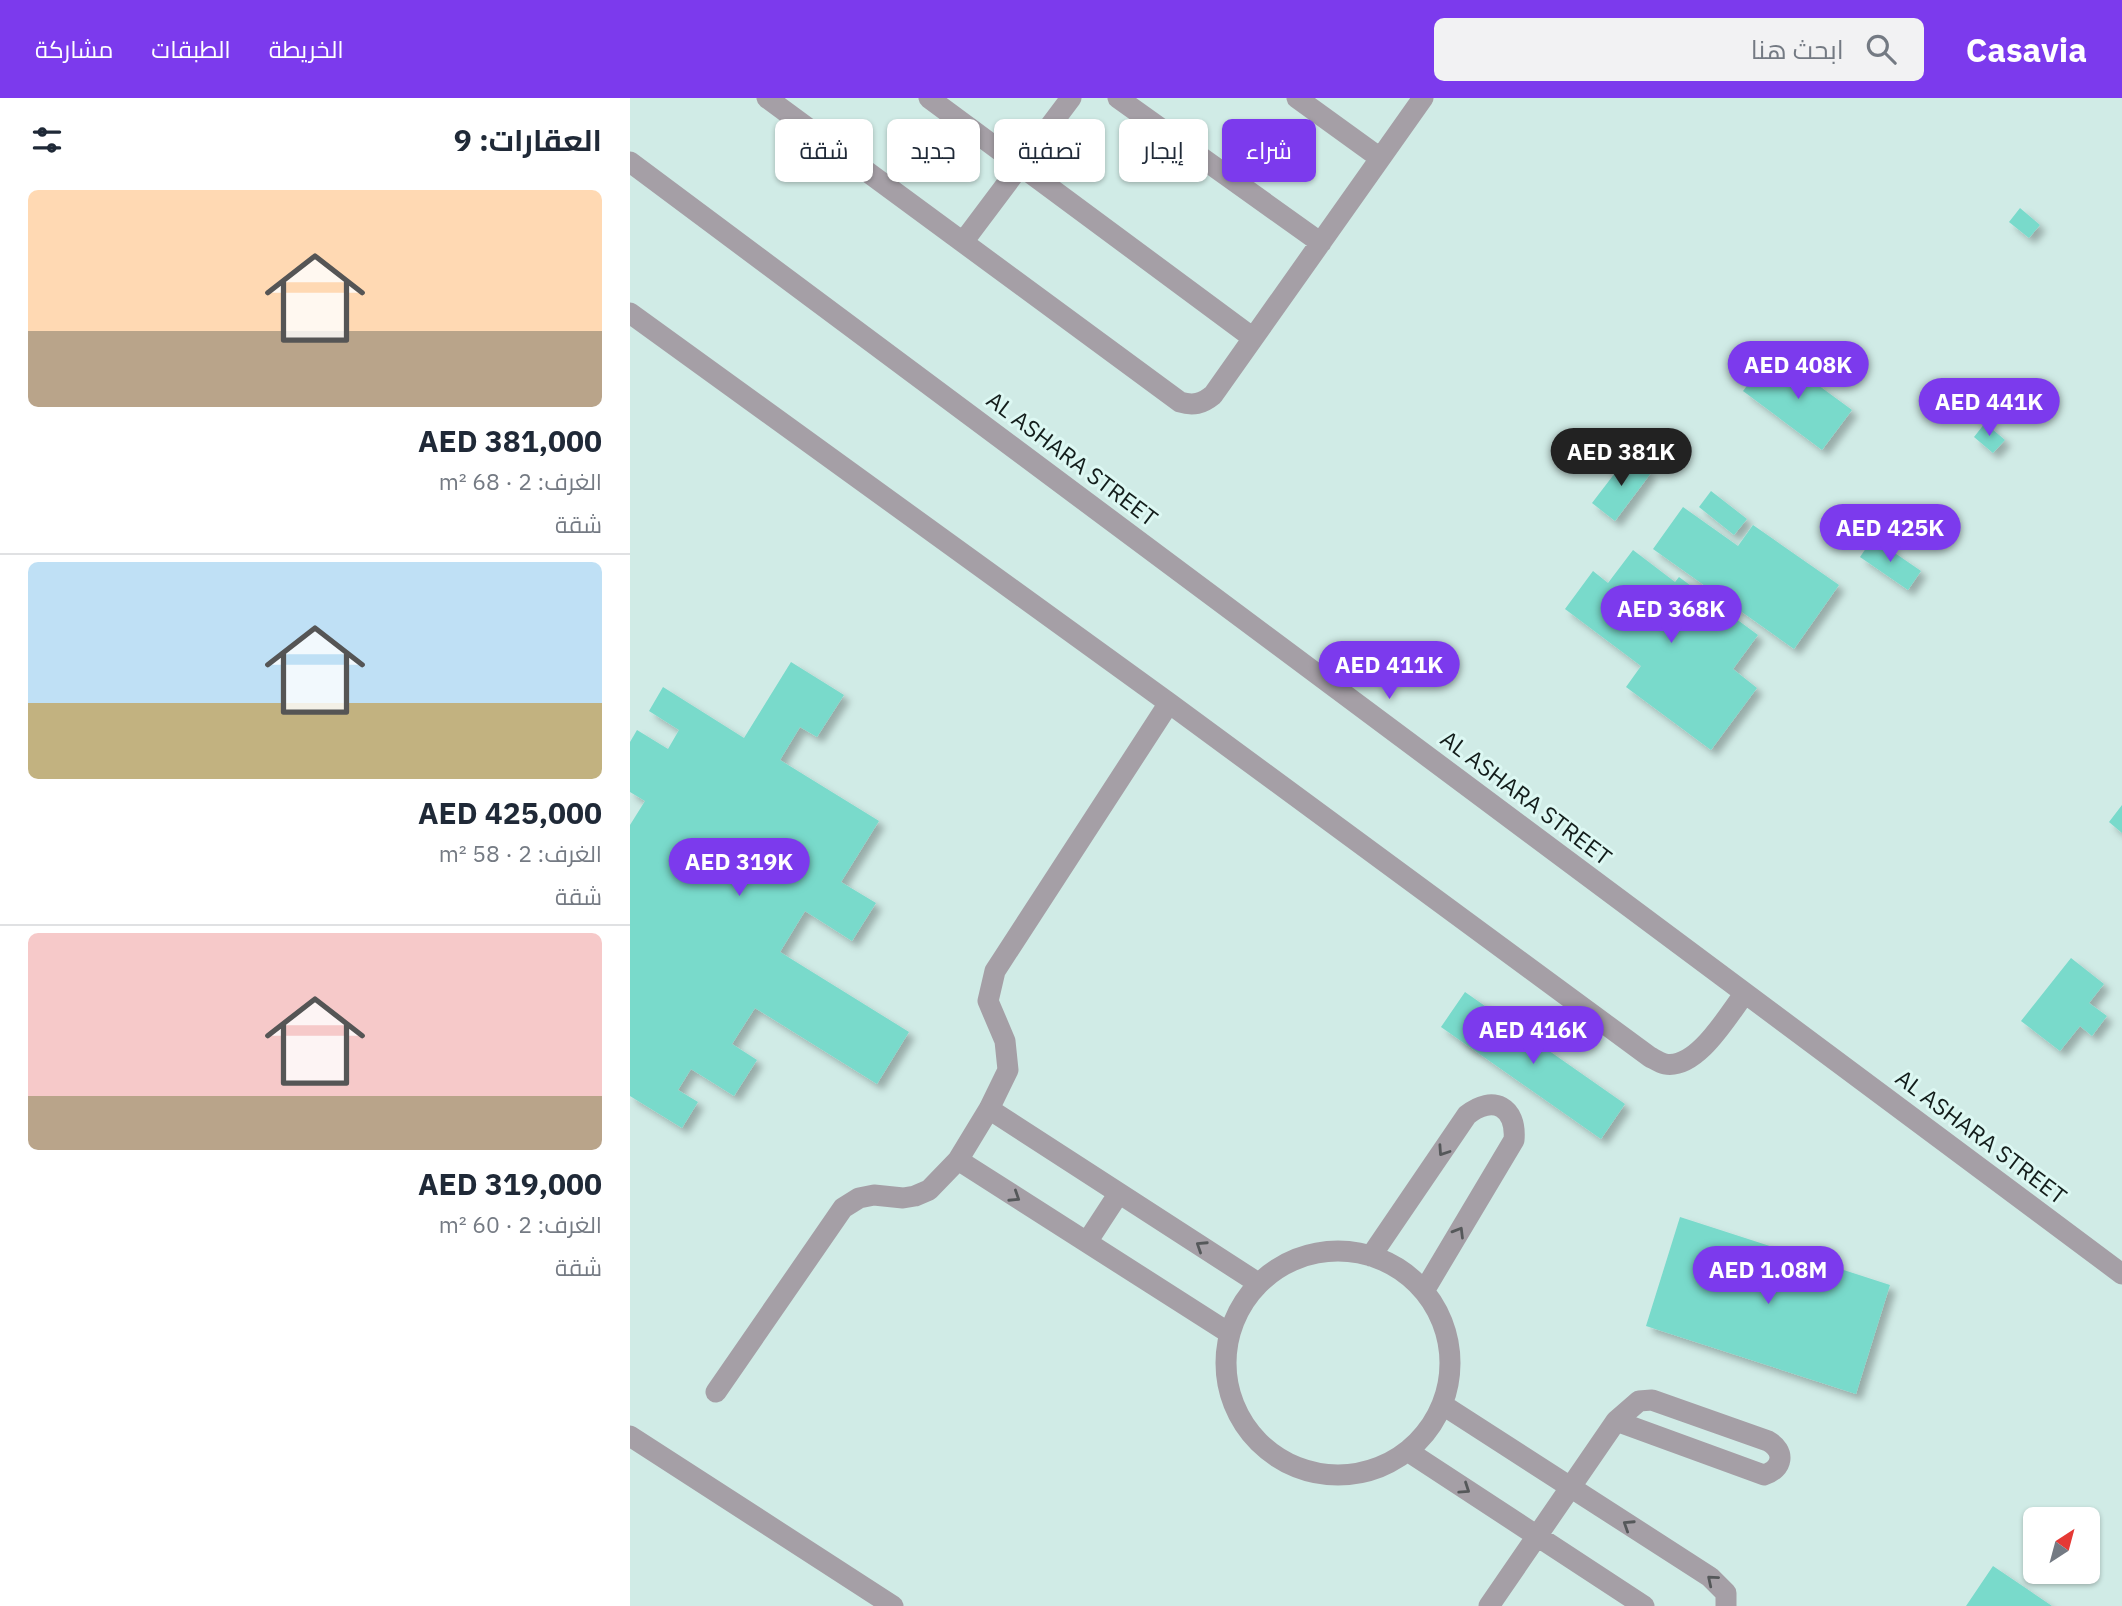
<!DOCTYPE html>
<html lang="ar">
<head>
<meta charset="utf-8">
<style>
  :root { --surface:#fff; --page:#f2f2f3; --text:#1f2937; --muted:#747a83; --line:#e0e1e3; --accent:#7c3aed }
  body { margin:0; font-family:"IBM Plex Sans",Cairo,sans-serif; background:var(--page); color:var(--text); direction:rtl; height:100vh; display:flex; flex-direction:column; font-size:26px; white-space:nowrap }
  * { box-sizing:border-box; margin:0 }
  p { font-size:23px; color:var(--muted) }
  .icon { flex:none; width:38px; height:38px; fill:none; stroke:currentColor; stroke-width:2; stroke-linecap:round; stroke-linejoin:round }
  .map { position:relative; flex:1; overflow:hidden; direction:ltr }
  .panel { display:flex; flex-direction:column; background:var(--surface); width:630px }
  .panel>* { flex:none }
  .banner { position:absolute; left:21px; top:21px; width:665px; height:63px; direction:rtl; display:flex; gap:14px }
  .needle { width:46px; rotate:36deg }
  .controls { position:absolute; left:1393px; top:1409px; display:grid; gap:14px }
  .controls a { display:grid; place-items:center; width:77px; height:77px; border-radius:10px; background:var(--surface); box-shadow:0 2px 5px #0004; font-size:35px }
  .price { position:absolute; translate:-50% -60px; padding:0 16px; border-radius:24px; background:var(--accent); color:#fff; font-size:23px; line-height:46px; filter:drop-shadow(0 2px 4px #0008) }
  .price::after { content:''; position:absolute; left:50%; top:42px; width:21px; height:16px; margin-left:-10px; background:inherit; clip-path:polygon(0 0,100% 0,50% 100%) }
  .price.current { background:#222; color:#fff }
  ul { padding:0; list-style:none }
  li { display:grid; align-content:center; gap:14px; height:371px; padding:0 28px }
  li+li { border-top:2px solid var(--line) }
  li span { display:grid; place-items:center; height:217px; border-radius:10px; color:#555 }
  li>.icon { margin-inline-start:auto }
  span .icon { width:126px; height:126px; fill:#fffc; stroke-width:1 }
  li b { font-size:30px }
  h2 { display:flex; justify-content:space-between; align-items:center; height:84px; padding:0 28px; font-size:30px }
  .chip { padding:0 24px; border-radius:10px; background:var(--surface); box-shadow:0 2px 5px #0004; font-size:24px; line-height:63px }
  .chip.current { background:var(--accent); color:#fff }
  header { display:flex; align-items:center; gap:42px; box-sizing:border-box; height:98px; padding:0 35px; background:var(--accent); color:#fff }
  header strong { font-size:33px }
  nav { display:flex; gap:38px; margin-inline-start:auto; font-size:24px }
  .search { width:490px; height:63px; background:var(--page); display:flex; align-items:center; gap:18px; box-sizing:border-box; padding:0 24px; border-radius:10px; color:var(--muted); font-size:26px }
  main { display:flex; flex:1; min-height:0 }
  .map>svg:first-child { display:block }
  .building { fill:#79dacb; filter:url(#shadow) }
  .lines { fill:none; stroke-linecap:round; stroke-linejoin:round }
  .minor { stroke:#a59fa6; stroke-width:21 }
  .oneway { stroke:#55585a }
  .labels { text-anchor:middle; stroke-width:6; stroke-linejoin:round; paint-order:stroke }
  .street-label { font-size:23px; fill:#131d1b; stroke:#ddf8f3 }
</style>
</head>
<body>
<header>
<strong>Casavia</strong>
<div class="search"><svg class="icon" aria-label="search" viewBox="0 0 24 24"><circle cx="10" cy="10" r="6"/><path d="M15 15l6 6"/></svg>ابحث هنا</div>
<nav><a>الخريطة</a><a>الطبقات</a><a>مشاركة</a></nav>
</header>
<main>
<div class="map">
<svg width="1492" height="1508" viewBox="0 0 1492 1508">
  <defs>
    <filter id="shadow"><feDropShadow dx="6" dy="6" stdDeviation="3.5" flood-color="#0004"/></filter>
  </defs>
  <rect width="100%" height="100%" fill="#d0ebe6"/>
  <!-- building -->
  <path class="building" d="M 1390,110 L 1410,127 L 1399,140 L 1379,124 Z
    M 1143,254 L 1222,312 L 1192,352 L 1113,293 Z
    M 1355,325 L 1375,342 L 1363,355 L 1344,339 Z
    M 998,358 L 1021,375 L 985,423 L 962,405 Z
    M 1081,393 L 1117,421 L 1104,437 L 1069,409 Z
    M 1053,409 L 1108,448 L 1123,427 L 1209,487 L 1164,551 L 1023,451 Z
    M 1243,440 L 1291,473 L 1278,492 L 1230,459 Z
    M 1003,452 L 1045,484 L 1049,479 L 1128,537 L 1103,571 L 1127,590 L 1081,652 L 996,589 L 1011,568 L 935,511 L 963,473 L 978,485 Z
    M 161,564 L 214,597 L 187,639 L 170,629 L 150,662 L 249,723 L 211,784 L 246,805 L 222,843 L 175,813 L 150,854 L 279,934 L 247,986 L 125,910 L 102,946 L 127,962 L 104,998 L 61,971 L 48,992 L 68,1004 L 52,1030 L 0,998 L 0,727 L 15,703 L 0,694 L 0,644 L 7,632 L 38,651 L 49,632 L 19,613 L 33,589 L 114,640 Z
    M 1492,707 L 1492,735 L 1479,724 Z
    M 1441,860 L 1474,886 L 1459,905 L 1477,918 L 1462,938 L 1450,928 L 1430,953 L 1391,923 Z
    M 835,894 L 995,1006 L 971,1041 L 811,929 Z
    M 1050,1119 L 1260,1187 L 1226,1296 L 1016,1228 Z
    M 1363,1468 L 1422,1508 L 1336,1508 Z"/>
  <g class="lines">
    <!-- minor -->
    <path class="minor" d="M 137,0 L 550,304 C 563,308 572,306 583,297 L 793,0
      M 299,0 L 623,240
      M 488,0 L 691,145
      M 667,0 L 750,60
      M 0,64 L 1492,1176
      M 333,144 L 441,0
      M 0,215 L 539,605 L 1020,959 C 1024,961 1030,965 1035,966 C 1067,972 1098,917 1115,895
      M 359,1011 L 628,1185
      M 328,1062 L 599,1235
      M 457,1144 L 489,1095
      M596 1265a112 112 0 1 1 224 0a112 112 0 1 1-224 0Z
      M 741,1158 L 837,1017 C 863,996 887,1009 884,1042 L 794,1193
      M 86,1294 L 213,1110 L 229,1100 L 244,1097 L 273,1100 L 285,1098 L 299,1092 L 328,1062 L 359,1011 L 378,972 L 375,943 L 358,903 L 365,873 L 539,605
      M 1022,1302 L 1138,1343 C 1156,1353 1153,1371 1134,1377 L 986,1323 L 1009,1303 Z
      M 813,1307 L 1080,1479 L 1096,1495 L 1096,1508
      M 0,1338 L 263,1508
      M 779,1354 L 1014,1508
      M 859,1508 L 986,1323"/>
  </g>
  <!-- one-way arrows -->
  <defs><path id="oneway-chevron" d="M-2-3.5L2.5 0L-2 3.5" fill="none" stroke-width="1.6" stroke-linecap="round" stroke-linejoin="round" transform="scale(1.75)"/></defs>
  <g class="oneway">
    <use href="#oneway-chevron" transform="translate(813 1053) rotate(124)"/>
    <use href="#oneway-chevron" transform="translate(385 1099) rotate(33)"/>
    <use href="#oneway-chevron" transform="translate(829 1134) rotate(-59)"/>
    <use href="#oneway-chevron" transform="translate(571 1148) rotate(-147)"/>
    <use href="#oneway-chevron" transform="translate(835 1391) rotate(34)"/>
    <use href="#oneway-chevron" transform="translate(998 1427) rotate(-147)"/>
    <use href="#oneway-chevron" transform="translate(1082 1482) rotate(-140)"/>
  </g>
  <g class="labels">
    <!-- street labels -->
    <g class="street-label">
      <text transform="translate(442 361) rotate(37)" y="8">AL ASHARA STREET</text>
      <text transform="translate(896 700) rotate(37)" y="8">AL ASHARA STREET</text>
      <text transform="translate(1351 1039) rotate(37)" y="8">AL ASHARA STREET</text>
    </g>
  </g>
</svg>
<div class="controls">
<a><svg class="needle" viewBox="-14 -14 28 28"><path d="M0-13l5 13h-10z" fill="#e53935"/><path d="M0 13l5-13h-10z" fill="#747a83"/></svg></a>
</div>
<b class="price" style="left:1168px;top:303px">AED 408K</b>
<b class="price" style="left:1359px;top:340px">AED 441K</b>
<b class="price current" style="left:991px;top:390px">AED 381K</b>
<b class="price" style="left:1260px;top:466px">AED 425K</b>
<b class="price" style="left:1041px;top:547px">AED 368K</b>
<b class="price" style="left:759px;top:603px">AED 411K</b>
<b class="price" style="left:109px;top:800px">AED 319K</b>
<b class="price" style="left:903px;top:968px">AED 416K</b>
<b class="price" style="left:1138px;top:1208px">AED 1.08M</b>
<div class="banner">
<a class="chip current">شراء</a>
<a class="chip">إيجار</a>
<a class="chip">تصفية</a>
<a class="chip">جديد</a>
<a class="chip">شقة</a>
</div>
</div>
<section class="panel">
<h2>العقارات: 9<svg class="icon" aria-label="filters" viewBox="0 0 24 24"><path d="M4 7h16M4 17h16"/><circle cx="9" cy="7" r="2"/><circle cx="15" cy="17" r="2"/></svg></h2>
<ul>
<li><span style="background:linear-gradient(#ffd9b3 65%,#b9a48a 0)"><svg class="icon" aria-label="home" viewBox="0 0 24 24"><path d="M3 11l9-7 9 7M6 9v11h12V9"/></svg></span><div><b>AED 381,000</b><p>الغرف: 2 · 68 m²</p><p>شقة</p></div></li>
<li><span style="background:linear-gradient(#bfe0f5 65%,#c2b280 0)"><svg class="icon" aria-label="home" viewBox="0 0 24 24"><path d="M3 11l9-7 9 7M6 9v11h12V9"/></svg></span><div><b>AED 425,000</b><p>الغرف: 2 · 58 m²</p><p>شقة</p></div></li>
<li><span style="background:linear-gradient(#f6c9c9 75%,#b9a48a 0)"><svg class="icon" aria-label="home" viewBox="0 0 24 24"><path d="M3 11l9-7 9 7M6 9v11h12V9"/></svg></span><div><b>AED 319,000</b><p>الغرف: 2 · 60 m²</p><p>شقة</p></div></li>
</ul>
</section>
</main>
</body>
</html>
